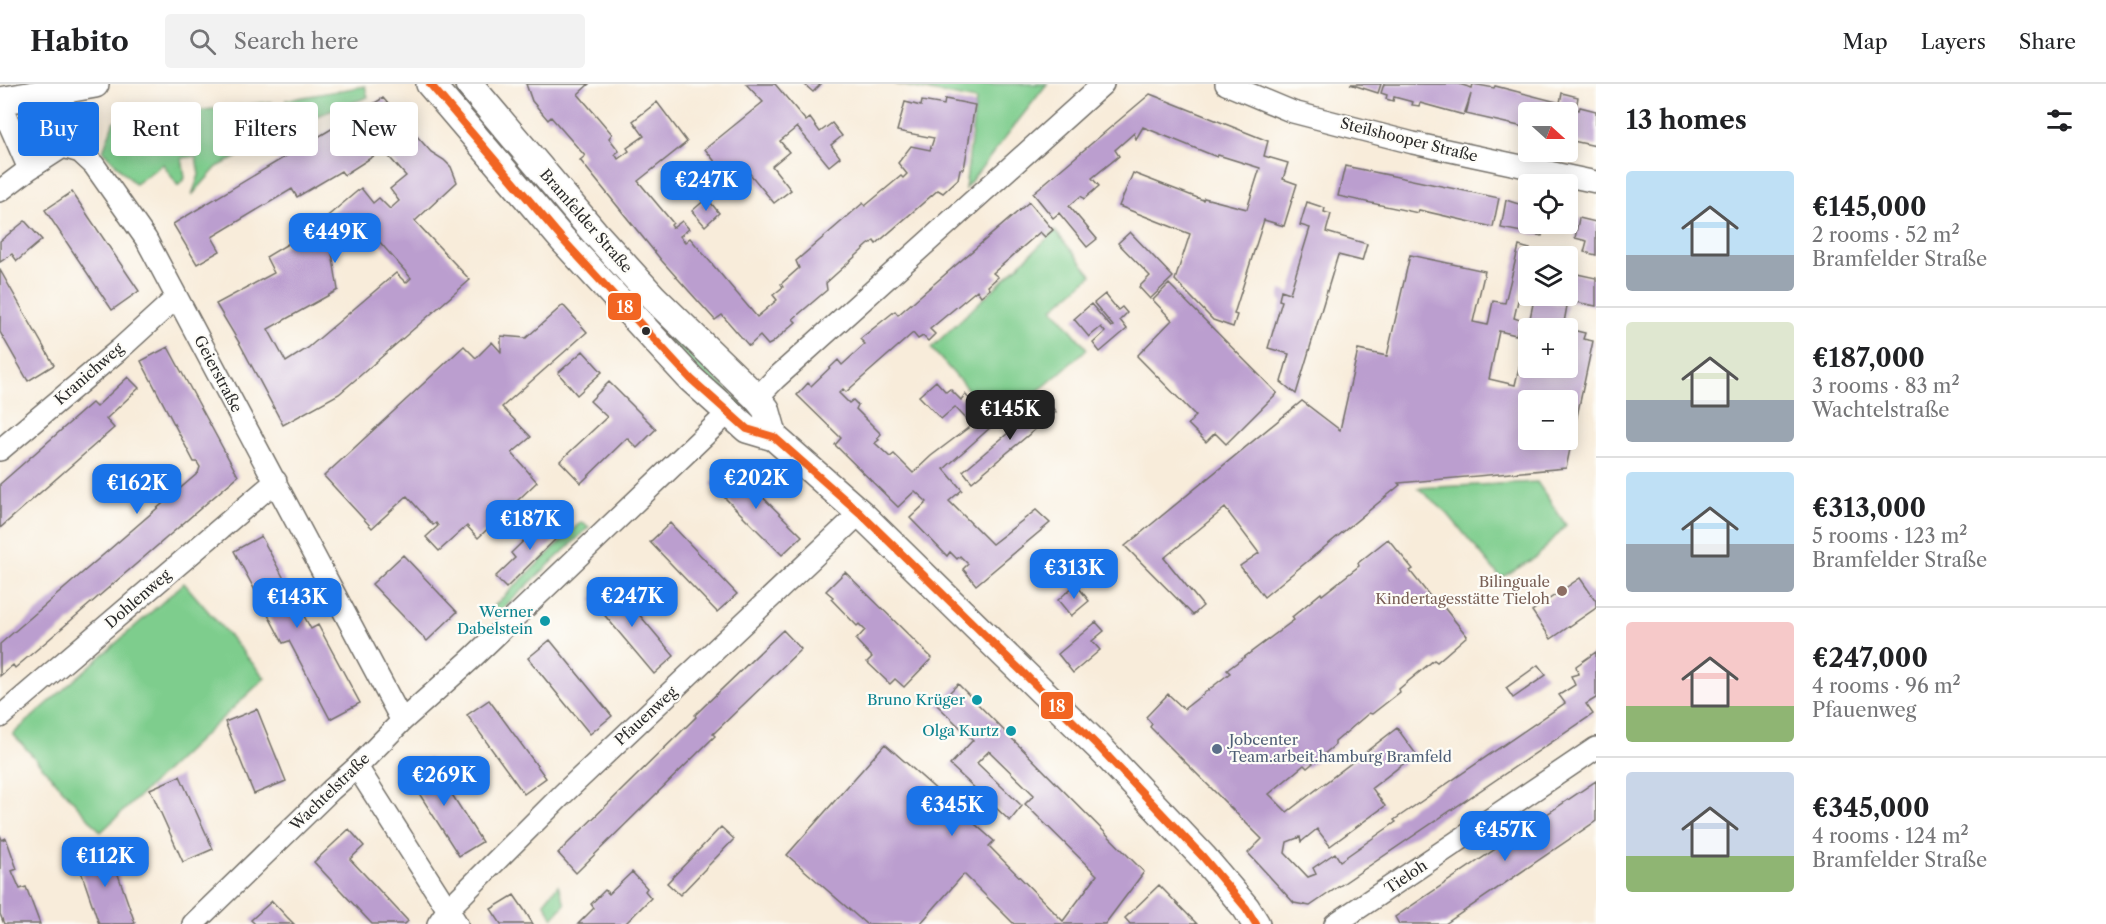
<!DOCTYPE html>
<html lang="en">
<head>
<meta charset="utf-8">
<style>
  :root { --surface:#fff; --page:#f2f2f2; --text:#202124; --muted:#757577; --line:#e0e0e0; --accent:#1a73e8 }
  body { margin:0; font-family:"Libre Caslon Text",serif; background:var(--page); color:var(--text); height:100vh; display:flex; flex-direction:column; font-size:22px; white-space:nowrap }
  * { box-sizing:border-box; margin:0 }
  p { font-size:20px; color:var(--muted) }
  .icon { flex:none; width:33px; height:33px; fill:none; stroke:currentColor; stroke-width:2; stroke-linecap:round; stroke-linejoin:round }
  .map { position:relative; flex:1; overflow:hidden }
  .sheet { display:flex; flex-direction:column; background:var(--surface); width:510px }
  .sheet>* { flex:none }
  .banner { position:absolute; left:18px; top:18px; width:570px; height:54px; display:flex; gap:12px }
  .needle { width:39px; rotate:111deg }
  .tools { position:absolute; left:1518px; top:18px; display:grid; gap:12px }
  .tools a { display:grid; place-items:center; width:60px; height:60px; border-radius:6px; background:var(--surface); box-shadow:0 3px 15px #0003; font-size:30px }
  .price { position:absolute; translate:-50% -51px; padding:0 14px; border-radius:12px; background:var(--accent); color:#fff; font-size:20px; line-height:39px; filter:drop-shadow(0 2px 3px #0008) }
  .price::after { content:''; position:absolute; left:50%; top:36px; width:18px; height:14px; margin-left:-9px; background:inherit; clip-path:polygon(0 0,100% 0,50% 100%) }
  .price.on { background:#222; color:#fff }
  ul { padding:0; list-style:none }
  li { display:flex; align-items:center; gap:18px; height:150px; padding:0 30px }
  li+li { border-top:2px solid var(--line) }
  li span { display:grid; place-items:center; flex:none; width:168px; height:120px; border-radius:6px; color:#555 }
  li>.icon { margin-inline-start:auto }
  span .icon { width:72px; height:72px; fill:#fffc; stroke-width:1 }
  li b { font-size:26px }
  h2 { display:flex; justify-content:space-between; align-items:center; height:72px; padding:0 30px; font-size:26px }
  .pill { padding:0 21px; border-radius:6px; background:var(--surface); box-shadow:0 3px 15px #0003; font-size:21px; line-height:54px }
  .pill.on { background:var(--accent); color:#fff }
  header { display:flex; align-items:center; gap:36px; box-sizing:border-box; height:84px; padding:0 30px; background:var(--surface); border-bottom:2px solid var(--line) }
  header strong { font-size:28px }
  nav { display:flex; gap:33px; margin-inline-start:auto; font-size:21px }
  .search { width:420px; height:54px; background:var(--page); display:flex; align-items:center; gap:15px; box-sizing:border-box; padding:0 21px; border-radius:6px; color:var(--muted); font-size:22px }
  main { display:flex; flex:1; min-height:0 }
  .map>svg:first-child { display:block }
  .green { fill:#7ecd8d; stroke:#547c5c; stroke-width:1.5 }
  .building { fill:#bb9ecf; fill-rule:evenodd }
  .lines { fill:none; stroke-linecap:round; stroke-linejoin:round }
  .minor-casing { stroke:#736f68; stroke-width:24 }
  .major-casing { stroke:#736f68; stroke-width:30 }
  .minor { stroke:#fff; stroke-width:21 }
  .major { stroke:#fff; stroke-width:27 }
  .bus-1-casing { stroke:#fdfcf7; stroke-width:12 }
  .bus-1 { stroke:#f26522; stroke-width:8 }
  .bus-dot { fill:#2b2b2b; stroke:#fdfcf7; stroke-width:2 }
  .education-dot { fill:#8d6e63; stroke:#fdfcf7; stroke-width:2 }
  .culture-dot { fill:#0f9aa8; stroke:#fdfcf7; stroke-width:2 }
  .service-dot { fill:#5c6f8a; stroke:#fdfcf7; stroke-width:2 }
  .labels { text-anchor:middle; stroke-width:4.5; stroke-linejoin:round; paint-order:stroke }
  .street-label { font-size:15px; fill:#2b2b2b; stroke:#fdfcf7 }
  .education-label { font-size:15px; fill:#785e54; stroke:#fdfcf7; text-anchor:end }
  .culture-label { font-size:15px; fill:#0d838f; stroke:#fdfcf7; text-anchor:end }
  .service-label { font-size:15px; fill:#4e5e75; stroke:#fdfcf7; text-anchor:start }
  .line-badge { stroke:#fdfcf7; stroke-width:2 }
  .badge-label { font-size:16px; text-anchor:middle; font-weight:bold; fill:#fff }
</style>
</head>
<body>
<header>
<strong>Habito</strong>
<div class="search"><svg class="icon" aria-label="search" viewBox="0 0 24 24"><circle cx="10" cy="10" r="6"/><path d="M15 15l6 6"/></svg>Search here</div>
<nav><a>Map</a><a>Layers</a><a>Share</a></nav>
</header>
<main>
<div class="map">
<svg width="1596" height="840" viewBox="0 0 1596 840">
  <rect width="100%" height="100%" fill="#fdfcf7"/>
  <filter id="ink" filterUnits="userSpaceOnUse"><feTurbulence type="fractalNoise" baseFrequency=".0167" numOctaves="2"/><feDisplacementMap in="SourceGraphic" scale="12" xChannelSelector="R" yChannelSelector="G"/><feConvolveMatrix kernelMatrix="1 2 1 2 8 2 1 2 1" color-interpolation-filters="sRGB"/></filter>
  <filter id="wash" filterUnits="userSpaceOnUse"><feTurbulence type="fractalNoise" baseFrequency=".008" numOctaves="4" result="noise"/><feDisplacementMap in="SourceGraphic" scale="24" xChannelSelector="R" yChannelSelector="G"/><feGaussianBlur stdDeviation="1.35" result="paint"/><feColorMatrix in="noise" values="0 0 0 0 0 0 0 0 0 0 0 0 0 0 0 0 0 1.4 0 .05"/><feComposite in="paint" operator="in"/></filter>
  <g filter="url(#wash)">
    <rect width="100%" height="100%" fill="#f8ecda"/>
    <!-- green -->
    <path class="green" d="M 895,0 L 1047,0 L 965,105 L 976,16 Z
      M 365,2 L 368,13 L 287,43 L 286,16 Z
      M 458,9 L 566,139 L 597,169 L 682,261 L 761,338 L 759,341 L 680,271 L 455,13 Z
      M 271,18 L 274,45 L 236,48 L 237,73 L 217,83 L 192,111 L 199,91 L 196,72 L 182,74 L 185,94 L 178,102 L 163,80 L 135,100 L 103,67 L 114,37 Z
      M 1055,147 L 1092,191 L 1053,224 L 1087,265 L 1047,300 L 997,338 L 931,264 Z
      M 1537,398 L 1566,441 L 1537,473 L 1501,494 L 1447,429 L 1418,404 Z
      M 581,438 L 589,443 L 500,527 L 493,523 Z
      M 184,499 L 265,594 L 101,748 L 13,650 Z
      M 558,801 L 565,820 L 553,834 L 544,818 Z"/>
    <g id="blocks">
      <!-- building -->
      <path class="building" d="M 526,0 L 589,0 L 578,10 L 612,50 L 609,54 L 619,67 L 615,70 L 618,75 L 629,67 L 627,64 L 644,52 L 633,37 L 657,18 L 687,58 L 638,97 L 673,139 L 671,141 L 673,144 L 682,137 L 689,145 L 680,152 L 685,158 L 690,154 L 757,233 L 777,216 L 773,211 L 783,203 L 781,200 L 799,184 L 796,177 L 863,119 L 865,122 L 901,92 L 903,94 L 907,90 L 898,79 L 911,62 L 930,66 L 934,54 L 897,47 L 905,18 L 921,22 L 922,17 L 944,21 L 945,15 L 975,21 L 964,85 L 960,85 L 958,95 L 943,109 L 938,106 L 876,160 L 874,157 L 868,161 L 826,199 L 827,206 L 793,235 L 796,238 L 772,259 L 768,261 L 760,252 L 749,262 L 722,231 L 715,236 L 662,177 L 580,76 L 585,72 L 551,33 L 548,36 L 532,17 Z
        M 746,0 L 775,0 L 806,37 L 810,34 L 820,48 L 832,39 L 842,52 L 831,61 L 840,73 L 829,82 L 797,43 L 780,57 L 789,68 L 772,82 L 791,106 L 774,119 L 746,85 L 730,97 L 705,65 L 763,18 Z
        M 804,0 L 821,0 L 813,8 Z
        M 1350,0 L 1381,0 L 1378,9 Z
        M 1384,0 L 1459,0 L 1472,4 L 1473,0 L 1494,4 L 1495,2 L 1557,18 L 1555,28 L 1528,28 L 1528,44 L 1466,30 L 1471,10 L 1464,31 L 1420,19 L 1419,22 L 1412,21 L 1413,18 L 1394,13 L 1393,17 L 1386,15 L 1387,11 L 1381,9 Z
        M 1562,9 L 1578,13 L 1576,25 L 1579,26 L 1580,23 L 1596,27 L 1596,62 L 1568,56 L 1568,28 L 1558,28 Z
        M 1150,10 L 1268,57 L 1264,72 L 1288,79 L 1283,95 L 1297,100 L 1284,142 L 1264,136 L 1234,230 L 1237,231 L 1233,243 L 1213,236 L 1175,196 L 1190,150 L 1119,122 L 1133,89 L 1203,116 L 1204,114 L 1247,125 L 1260,84 L 1218,71 L 1217,73 L 1143,43 L 1136,55 L 1134,49 L 1115,66 L 1119,72 L 1092,94 L 1099,102 L 1084,115 L 1081,112 L 1069,122 L 1097,155 L 1087,163 L 1059,129 L 1053,134 L 1033,109 Z
        M 383,14 L 431,68 L 444,76 L 451,83 L 457,98 L 415,137 L 470,196 L 339,310 L 283,341 L 240,260 L 216,220 L 274,189 L 266,173 L 311,146 L 361,104 L 373,119 L 379,114 L 390,125 L 399,117 L 390,105 L 406,92 L 383,66 L 344,91 L 341,87 L 297,113 L 292,105 L 212,153 L 220,167 L 197,180 L 173,140 ZM 358,133 L 411,194 L 406,199 L 396,189 L 308,264 L 286,278 L 268,245 L 338,206 L 330,156 Z
        M 1345,82 L 1499,114 L 1493,143 L 1419,126 L 1418,129 L 1338,112 Z
        M 72,108 L 139,207 L 112,226 L 45,126 Z
        M 707,114 L 719,129 L 705,142 L 692,127 Z
        M 1506,116 L 1528,123 L 1528,140 L 1545,140 L 1542,152 L 1501,144 Z
        M 1029,118 L 1053,146 L 1045,153 L 1040,148 L 993,189 L 998,193 L 988,202 L 990,205 L 981,212 L 977,206 L 930,245 L 935,250 L 928,257 L 923,252 L 918,255 L 913,249 L 846,308 L 843,305 L 839,309 L 849,319 L 853,316 L 858,321 L 856,325 L 881,350 L 877,354 L 879,356 L 875,359 L 890,373 L 894,370 L 913,389 L 931,372 L 972,341 L 955,323 L 941,335 L 919,312 L 936,297 L 946,308 L 950,305 L 961,316 L 965,310 L 992,342 L 944,385 L 962,406 L 949,417 L 992,460 L 1036,426 L 1050,439 L 976,501 L 963,485 L 968,480 L 960,472 L 957,475 L 950,468 L 947,472 L 910,434 L 927,418 L 915,407 L 898,423 L 835,361 L 841,354 L 797,311 L 808,299 L 811,302 L 838,276 L 842,281 L 865,260 L 860,255 L 895,227 L 898,231 Z
        M 1307,118 L 1325,124 L 1324,128 L 1331,130 L 1326,148 L 1367,160 L 1362,177 L 1338,171 L 1296,310 L 1281,298 L 1289,270 L 1268,264 L 1282,217 L 1279,216 L 1281,206 L 1290,209 L 1310,144 L 1300,141 Z
        M 1579,134 L 1596,138 L 1596,171 L 1584,168 L 1587,157 L 1575,154 Z
        M 25,137 L 42,156 L 17,177 L 12,170 L 0,178 L 0,157 Z
        M 1130,148 L 1173,193 L 1150,215 L 1139,203 L 1150,192 L 1118,159 Z
        M 1519,162 L 1530,165 L 1514,234 L 1520,236 L 1516,251 L 1499,247 L 1489,295 L 1515,301 L 1528,245 L 1528,284 L 1568,284 L 1568,245 L 1585,249 L 1583,255 L 1593,257 L 1566,384 L 1398,399 L 1400,401 L 1264,513 L 1240,482 L 1259,469 L 1225,424 L 1164,474 L 1203,522 L 1193,531 L 1125,462 L 1302,317 L 1340,346 L 1358,266 L 1387,272 L 1410,171 L 1485,187 L 1473,238 L 1488,241 L 1493,217 L 1505,219 ZM 1528,316 L 1568,316 L 1568,356 L 1528,356 Z
        M 0,186 L 54,281 L 28,297 L 0,248 Z
        M 1568,188 L 1596,194 L 1596,222 L 1549,213 L 1568,212 Z
        M 1169,200 L 1277,309 L 1226,360 L 1215,349 L 1206,358 L 1188,340 L 1196,332 L 1137,272 L 1172,236 L 1153,216 Z
        M 1105,210 L 1118,226 L 1122,223 L 1127,229 L 1120,236 L 1127,245 L 1100,268 L 1093,259 L 1105,248 L 1101,243 L 1089,253 L 1074,235 L 1091,220 L 1111,243 L 1113,242 L 1094,219 Z
        M 1534,215 L 1567,222 L 1563,244 L 1528,244 Z
        M 563,221 L 587,248 L 502,323 L 531,353 L 512,369 L 537,398 L 478,454 L 467,442 L 439,467 L 426,453 L 438,442 L 436,439 L 433,441 L 407,412 L 372,444 L 324,392 L 464,262 L 476,274 L 492,258 L 501,268 L 501,252 L 526,254 Z
        M 168,263 L 238,392 L 47,557 L 15,584 L 13,581 L 0,592 L 0,560 L 198,389 L 200,383 L 197,378 L 194,378 L 141,277 Z
        M 583,267 L 602,288 L 577,311 L 558,289 Z
        M 128,293 L 139,304 L 106,335 L 114,344 L 0,444 L 0,400 L 92,319 L 96,323 Z
        M 609,298 L 656,345 L 637,364 L 627,354 L 581,399 L 560,377 L 607,333 L 590,317 Z
        M 1046,317 L 1056,328 L 972,398 L 963,387 Z
        M 730,381 L 802,452 L 782,471 L 711,400 Z
        M 549,432 L 564,447 L 506,504 L 495,493 L 515,474 L 511,469 Z
        M 670,439 L 737,510 L 717,528 L 650,458 Z
        M 261,452 L 311,545 L 318,541 L 360,619 L 330,635 L 289,557 L 283,559 L 234,467 Z
        M 1388,455 L 1413,485 L 1410,487 L 1440,525 L 1442,521 L 1467,552 L 1437,578 L 1434,576 L 1399,605 L 1400,608 L 1372,630 L 1369,629 L 1335,658 L 1335,661 L 1307,684 L 1304,681 L 1269,710 L 1287,728 L 1397,644 L 1416,670 L 1372,704 L 1385,722 L 1330,762 L 1317,745 L 1301,758 L 1300,753 L 1287,758 L 1285,769 L 1308,793 L 1316,790 L 1313,784 L 1335,769 L 1340,777 L 1396,738 L 1394,736 L 1565,619 L 1559,611 L 1575,601 L 1571,592 L 1578,590 L 1576,582 L 1596,568 L 1596,614 L 1586,620 L 1593,630 L 1310,822 L 1294,819 L 1248,769 L 1262,755 L 1150,643 L 1152,640 L 1146,633 L 1168,610 L 1184,625 L 1230,589 L 1227,586 L 1294,536 L 1292,533 L 1321,509 L 1322,511 L 1359,482 L 1358,479 Z
        M 403,471 L 457,528 L 427,557 L 372,500 Z
        M 845,488 L 932,574 L 904,603 L 895,595 L 890,600 L 867,578 L 872,573 L 856,556 L 865,546 L 859,540 L 857,542 L 831,515 L 833,513 L 826,507 Z
        M 1580,494 L 1596,517 L 1596,524 L 1551,555 L 1532,527 Z
        M 611,497 L 674,572 L 654,590 L 591,515 Z
        M 1076,500 L 1089,517 L 1071,532 L 1058,516 Z
        M 1096,538 L 1104,547 L 1092,557 L 1100,566 L 1073,589 L 1058,570 Z
        M 783,546 L 801,565 L 713,650 L 715,652 L 576,789 L 558,769 L 696,633 L 695,631 Z
        M 550,556 L 612,632 L 590,650 L 528,574 Z
        M 1538,581 L 1546,591 L 1513,614 L 1506,604 Z
        M 958,600 L 1144,788 L 1105,840 L 1014,840 L 964,790 L 920,840 L 866,840 L 787,771 L 885,660 L 994,757 L 989,762 L 1063,837 L 1097,791 L 1025,720 L 1034,711 L 989,667 L 977,679 L 1022,722 L 1010,737 L 950,681 L 973,656 L 937,621 Z
        M 489,616 L 546,694 L 524,710 L 467,631 Z
        M 257,625 L 286,697 L 254,710 L 225,638 Z
        M 429,674 L 482,758 L 459,772 L 406,689 Z
        M 180,692 L 213,765 L 183,778 L 150,705 Z
        M 1596,697 L 1596,737 L 1445,840 L 1399,840 L 1395,833 Z
        M 721,743 L 734,755 L 680,811 L 667,799 Z
        M 349,745 L 364,762 L 350,775 L 408,837 L 405,840 L 372,840 L 314,778 Z
        M 0,751 L 2,756 L 6,754 L 17,785 L 12,787 L 20,805 L 26,803 L 40,840 L 4,840 L 0,830 Z
        M 108,762 L 135,839 L 132,840 L 99,840 L 76,773 Z
        M 632,788 L 647,804 L 645,807 L 651,814 L 625,840 L 578,840 L 594,824 L 591,820 L 605,806 L 609,810 Z
        M 1159,801 L 1197,840 L 1130,840 L 1125,834 Z
        M 514,811 L 525,827 L 533,840 L 501,840 L 491,825 Z
        M 272,817 L 287,833 L 294,840 L 255,840 L 251,836 Z"/>
    </g>
  </g>
  <g filter="url(#ink)">
    <use href="#blocks" fill-opacity="0" stroke="#736f68" stroke-width="1.5"/>
    <g class="lines">
      <defs>
        <path id="minor" d="M 1226,0 L 1293,28 L 1413,59 L 1596,98
          M 0,19 L 29,85 L 63,63 L 80,68 L 94,81 L 146,155 L 402,637
          M 0,107 L 29,85
          M 757,314 L 775,295 L 1103,0
          M 0,366 L 120,265 L 177,213
          M 0,633 L 276,397
          M 357,683 L 457,840
          M 193,840 L 331,706 L 357,683 L 402,637 L 469,577 L 728,329
          M 438,840 L 448,825 L 563,710 L 860,429
          M 1335,840 L 1596,664"/>
        <path id="major" d="M 430,0 L 563,156 L 691,295 L 747,345 L 774,353 L 860,429 L 1098,662 L 1203,773 L 1246,824 L 1256,840
          M 469,0 L 594,148 L 654,214 L 757,314 L 766,325 L 774,353
          M 0,17 L 95,0"/>
      </defs>
      <!-- minor casing -->
      <use href="#minor" class="minor-casing"/>
      <!-- major casing -->
      <use href="#major" class="major-casing"/>
      <!-- minor -->
      <use href="#minor" class="minor"/>
      <!-- major -->
      <use href="#major" class="major"/>
      <defs>
        <path id="bus-1" d="M 430,0 L 563,156 L 691,295 L 747,345 L 774,353 L 860,429 L 1098,662 L 1203,773 L 1246,824 L 1256,840"/>
      </defs>
      <!-- bus-1 casing -->
      <use href="#bus-1" class="bus-1-casing"/>
      <!-- bus-1 -->
      <use href="#bus-1" class="bus-1"/>
    </g>
  </g>
  <!-- markers -->
  <circle class="bus-dot" cx="646" cy="247" r="5"/>
  <circle class="education-dot" cx="1562" cy="507" r="6"/>
  <g class="culture-dot">
    <circle cx="545" cy="537" r="6"/>
    <circle cx="977" cy="616" r="6"/>
    <circle cx="1011" cy="647" r="6"/>
  </g>
  <circle class="service-dot" cx="1217" cy="665" r="6"/>
  <g class="labels">
    <!-- street labels -->
    <g class="street-label">
      <text transform="translate(1409 56) rotate(14)" y="5">Steilshooper Straße</text>
      <text transform="translate(586 137) rotate(49)" y="5">Bramfelder Straße</text>
      <text transform="translate(89 290) rotate(-41)" y="5">Kranichweg</text>
      <text transform="translate(218 290) rotate(62)" y="5">Geierstraße</text>
      <text transform="translate(138 515) rotate(-41)" y="5">Dohlenweg</text>
      <text transform="translate(646 632) rotate(-43)" y="5">Pfauenweg</text>
      <text transform="translate(330 708) rotate(-44)" y="5">Wachtelstraße</text>
      <text transform="translate(1406 793) rotate(-34)" y="5">Tieloh</text>
    </g>
    <!-- education labels -->
    <g class="education-label">
      <text x="1550" y="503">Bilinguale<tspan x="1550" dy="17">Kindertagesstätte Tieloh</tspan></text>
    </g>
    <!-- culture labels -->
    <g class="culture-label">
      <text x="533" y="533">Werner<tspan x="533" dy="17">Dabelstein</tspan></text>
      <text x="965" y="621">Bruno Krüger</text>
      <text x="999" y="652">Olga Kurtz</text>
    </g>
    <!-- service labels -->
    <g class="service-label">
      <text x="1229" y="661">Jobcenter<tspan x="1229" dy="17">Team.arbeit.hamburg Bramfeld</tspan></text>
    </g>
  </g>
  <g class="line-badge">
    <rect x="607" y="208" width="35" height="29" rx="6" fill="#f26522"/>
    <rect x="1040" y="607" width="34" height="29" rx="6" fill="#f26522"/>
  </g>
  <g class="badge-label">
    <text x="625" y="229">18</text>
    <text x="1057" y="628">18</text>
  </g>
</svg>
<div class="tools">
<a><svg class="needle" viewBox="-14 -14 28 28"><path d="M0-13l5 13h-10z" fill="#e53935"/><path d="M0 13l5-13h-10z" fill="#757577"/></svg></a>
<a><svg class="icon" aria-label="locate" viewBox="0 0 24 24"><circle cx="12" cy="12" r="6"/><path d="M12 2v4M12 18v4M2 12h4M18 12h4"/></svg></a>
<a><svg class="icon" aria-label="layers" viewBox="0 0 24 24"><path d="M12 4l9 5-9 5-9-5zM3 14l9 5 9-5"/></svg></a>
<a>+</a>
<a>−</a>
</div>
<b class="price" style="left:706px;top:128px">€247K</b>
<b class="price" style="left:335px;top:180px">€449K</b>
<b class="price on" style="left:1010px;top:357px">€145K</b>
<b class="price" style="left:756px;top:426px">€202K</b>
<b class="price" style="left:137px;top:431px">€162K</b>
<b class="price" style="left:530px;top:467px">€187K</b>
<b class="price" style="left:1074px;top:516px">€313K</b>
<b class="price" style="left:632px;top:544px">€247K</b>
<b class="price" style="left:297px;top:545px">€143K</b>
<b class="price" style="left:444px;top:723px">€269K</b>
<b class="price" style="left:952px;top:753px">€345K</b>
<b class="price" style="left:1505px;top:778px">€457K</b>
<b class="price" style="left:105px;top:804px">€112K</b>
<div class="banner">
<a class="pill on">Buy</a>
<a class="pill">Rent</a>
<a class="pill">Filters</a>
<a class="pill">New</a>
</div>
</div>
<section class="sheet">
<h2>13 homes<svg class="icon" aria-label="filters" viewBox="0 0 24 24"><path d="M4 7h16M4 17h16"/><circle cx="9" cy="7" r="2"/><circle cx="15" cy="17" r="2"/></svg></h2>
<ul>
<li><span style="background:linear-gradient(#bfe0f5 70%,#9aa5b1 0)"><svg class="icon" aria-label="home" viewBox="0 0 24 24"><path d="M3 11l9-7 9 7M6 9v11h12V9"/></svg></span><div><b>€145,000</b><p>2 rooms · 52 m²</p><p>Bramfelder Straße</p></div></li>
<li><span style="background:linear-gradient(#dfe7d0 65%,#9aa5b1 0)"><svg class="icon" aria-label="home" viewBox="0 0 24 24"><path d="M3 11l9-7 9 7M6 9v11h12V9"/></svg></span><div><b>€187,000</b><p>3 rooms · 83 m²</p><p>Wachtelstraße</p></div></li>
<li><span style="background:linear-gradient(#bfe0f5 60%,#9aa5b1 0)"><svg class="icon" aria-label="home" viewBox="0 0 24 24"><path d="M3 11l9-7 9 7M6 9v11h12V9"/></svg></span><div><b>€313,000</b><p>5 rooms · 123 m²</p><p>Bramfelder Straße</p></div></li>
<li><span style="background:linear-gradient(#f6c9c9 70%,#8fb573 0)"><svg class="icon" aria-label="home" viewBox="0 0 24 24"><path d="M3 11l9-7 9 7M6 9v11h12V9"/></svg></span><div><b>€247,000</b><p>4 rooms · 96 m²</p><p>Pfauenweg</p></div></li>
<li><span style="background:linear-gradient(#c9d6e8 70%,#8fb573 0)"><svg class="icon" aria-label="home" viewBox="0 0 24 24"><path d="M3 11l9-7 9 7M6 9v11h12V9"/></svg></span><div><b>€345,000</b><p>4 rooms · 124 m²</p><p>Bramfelder Straße</p></div></li>
</ul>
</section>
</main>
</body>
</html>
